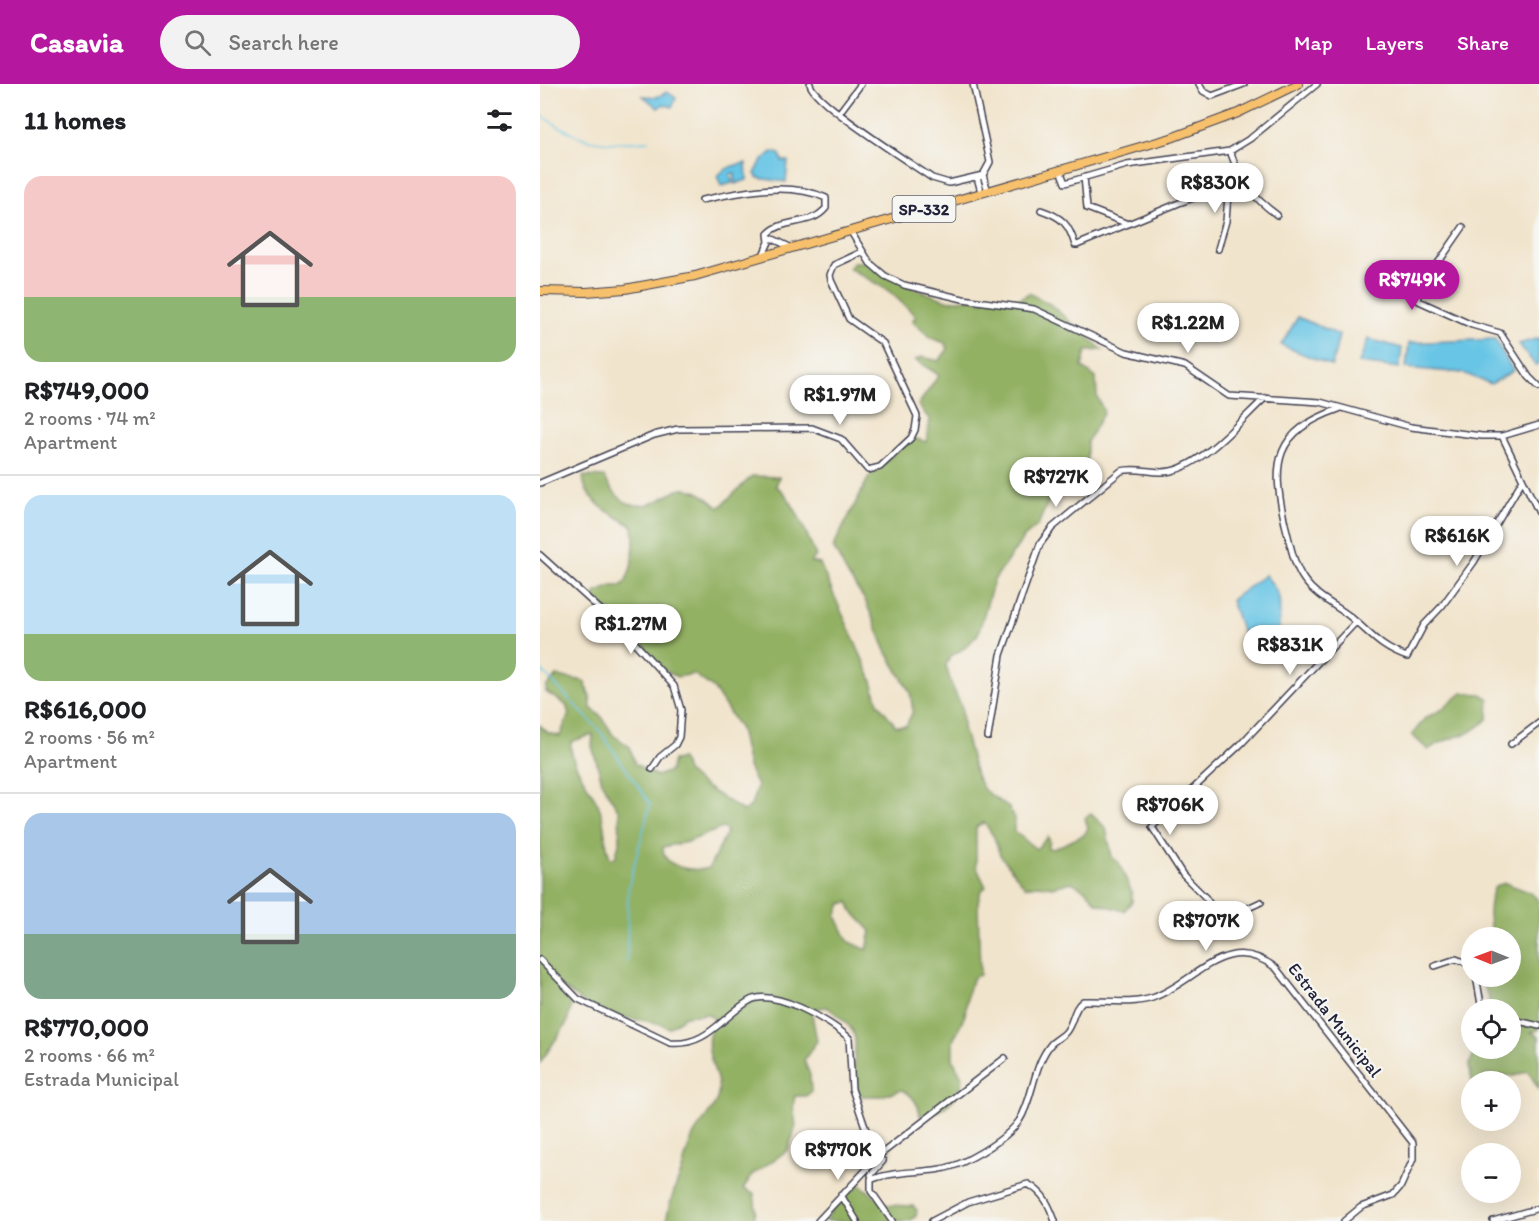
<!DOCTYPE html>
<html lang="en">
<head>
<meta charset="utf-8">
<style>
  :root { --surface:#fff; --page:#f2f2f2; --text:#202124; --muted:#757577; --line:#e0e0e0; --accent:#b5179e }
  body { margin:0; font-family:Itim,sans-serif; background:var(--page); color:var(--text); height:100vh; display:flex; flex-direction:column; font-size:22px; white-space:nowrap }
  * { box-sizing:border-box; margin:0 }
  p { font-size:20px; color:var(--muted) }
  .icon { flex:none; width:33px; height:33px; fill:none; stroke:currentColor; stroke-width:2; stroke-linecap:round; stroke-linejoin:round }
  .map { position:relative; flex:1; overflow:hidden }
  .drawer { display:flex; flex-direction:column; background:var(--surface); width:540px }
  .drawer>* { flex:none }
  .needle { width:39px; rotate:271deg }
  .tools { position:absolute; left:921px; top:843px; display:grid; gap:12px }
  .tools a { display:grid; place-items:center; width:60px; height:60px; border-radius:50%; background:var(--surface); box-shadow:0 6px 24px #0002; font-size:30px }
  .price { position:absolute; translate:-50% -51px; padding:0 14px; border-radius:21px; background:#fff; color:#222; font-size:20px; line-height:39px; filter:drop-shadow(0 2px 3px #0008) }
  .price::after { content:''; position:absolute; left:50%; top:36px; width:18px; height:14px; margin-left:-9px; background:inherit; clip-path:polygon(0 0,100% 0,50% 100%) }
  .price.active { background:var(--accent); color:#fff }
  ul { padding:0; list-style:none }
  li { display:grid; align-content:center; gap:12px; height:318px; padding:0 24px }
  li+li { border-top:2px solid var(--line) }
  li span { display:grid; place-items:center; height:186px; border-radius:18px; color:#555 }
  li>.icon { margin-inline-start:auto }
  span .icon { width:108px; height:108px; fill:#fffc; stroke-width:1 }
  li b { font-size:26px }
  h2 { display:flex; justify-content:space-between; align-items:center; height:72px; padding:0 24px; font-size:26px }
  header { display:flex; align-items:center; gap:36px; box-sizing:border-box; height:84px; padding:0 30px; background:var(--accent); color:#fff }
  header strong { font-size:28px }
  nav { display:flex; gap:33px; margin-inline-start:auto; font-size:21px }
  .search { width:420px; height:54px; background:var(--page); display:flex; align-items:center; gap:15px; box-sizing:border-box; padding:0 21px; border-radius:33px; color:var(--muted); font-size:22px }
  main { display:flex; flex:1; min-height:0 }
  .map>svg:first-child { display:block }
  .forest { fill:#93b163; stroke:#5a6a4f; stroke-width:1.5; fill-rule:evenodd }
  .water { fill:#67c5e5; stroke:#447490; stroke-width:1.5 }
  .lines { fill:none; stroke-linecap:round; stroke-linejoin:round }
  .stream { stroke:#67c5e5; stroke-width:1.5 }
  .minor-casing { stroke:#413f51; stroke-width:8 }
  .primary-casing { stroke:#413f51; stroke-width:10 }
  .minor { stroke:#fff; stroke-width:5 }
  .primary { stroke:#f7c06c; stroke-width:8 }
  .labels { text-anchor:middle; stroke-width:4.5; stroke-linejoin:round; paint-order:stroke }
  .shield { fill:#f6f6f2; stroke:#626272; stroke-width:1.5 }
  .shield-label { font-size:16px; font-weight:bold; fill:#22223b }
  .street-label { font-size:18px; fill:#22223b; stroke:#f6f6f2 }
</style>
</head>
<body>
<header>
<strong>Casavia</strong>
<div class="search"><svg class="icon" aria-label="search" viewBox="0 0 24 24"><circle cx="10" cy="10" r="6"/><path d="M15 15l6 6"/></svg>Search here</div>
<nav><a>Map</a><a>Layers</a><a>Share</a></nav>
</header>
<main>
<section class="drawer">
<h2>11 homes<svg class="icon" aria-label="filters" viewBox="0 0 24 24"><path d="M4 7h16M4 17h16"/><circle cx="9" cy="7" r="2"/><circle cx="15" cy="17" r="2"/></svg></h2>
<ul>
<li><span style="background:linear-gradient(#f6c9c9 65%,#8fb573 0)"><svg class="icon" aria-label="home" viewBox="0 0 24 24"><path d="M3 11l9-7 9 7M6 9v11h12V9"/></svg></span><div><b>R$749,000</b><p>2 rooms · 74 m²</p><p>Apartment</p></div></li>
<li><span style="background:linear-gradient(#bfe0f5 75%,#8fb573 0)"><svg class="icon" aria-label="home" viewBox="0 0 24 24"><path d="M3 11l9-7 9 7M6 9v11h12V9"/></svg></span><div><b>R$616,000</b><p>2 rooms · 56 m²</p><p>Apartment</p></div></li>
<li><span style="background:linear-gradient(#a9c7e8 65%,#7fa58c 0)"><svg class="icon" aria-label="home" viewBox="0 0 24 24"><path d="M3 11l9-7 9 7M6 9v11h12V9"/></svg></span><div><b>R$770,000</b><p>2 rooms · 66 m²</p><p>Estrada Municipal</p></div></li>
</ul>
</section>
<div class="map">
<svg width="999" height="1137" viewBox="0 0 999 1137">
  <rect width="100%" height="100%" fill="#f6f6f2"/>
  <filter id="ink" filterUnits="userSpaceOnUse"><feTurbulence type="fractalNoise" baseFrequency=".0167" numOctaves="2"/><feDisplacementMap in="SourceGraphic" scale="12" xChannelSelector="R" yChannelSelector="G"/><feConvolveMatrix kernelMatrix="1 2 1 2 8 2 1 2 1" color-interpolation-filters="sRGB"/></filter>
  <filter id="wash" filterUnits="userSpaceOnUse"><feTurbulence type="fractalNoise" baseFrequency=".008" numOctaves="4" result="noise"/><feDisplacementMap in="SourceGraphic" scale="24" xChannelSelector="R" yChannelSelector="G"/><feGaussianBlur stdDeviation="1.35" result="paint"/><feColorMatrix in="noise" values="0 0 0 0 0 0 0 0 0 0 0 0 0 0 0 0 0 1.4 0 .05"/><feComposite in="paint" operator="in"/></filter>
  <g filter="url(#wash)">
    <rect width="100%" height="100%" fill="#f1e4cc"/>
    <!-- forest -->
    <path class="forest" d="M 314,178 L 332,178 L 370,203 L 409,217 L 436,214 L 442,218 L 444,213 L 476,217 L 489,209 L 510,220 L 563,266 L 546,267 L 542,283 L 556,294 L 557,312 L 564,328 L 547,358 L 547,377 L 541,393 L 523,398 L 511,411 L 498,441 L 484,453 L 454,496 L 438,550 L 426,563 L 411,572 L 406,581 L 411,599 L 422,624 L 423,644 L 436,691 L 444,706 L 469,724 L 474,734 L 474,747 L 496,765 L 508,753 L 510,757 L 508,764 L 513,765 L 544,751 L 548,744 L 545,734 L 551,730 L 566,744 L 572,773 L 579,779 L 592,809 L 592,818 L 584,827 L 557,819 L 547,807 L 532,798 L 513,803 L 498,801 L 485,803 L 460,771 L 454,753 L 444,738 L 436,743 L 436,782 L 446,803 L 441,807 L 438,818 L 440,891 L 434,893 L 428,906 L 425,931 L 413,957 L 413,976 L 423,995 C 419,1016 401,1030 380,1032 C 380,1022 372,1010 362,1006 L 341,1012 L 321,1012 C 305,987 322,963 312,946 C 306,937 296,930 287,923 L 271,925 L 277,957 L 264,976 L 270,991 L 271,1008 L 266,1012 L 255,1012 L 253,1021 L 256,1042 L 248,1066 L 212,1091 L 203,1105 L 214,1110 L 216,1126 L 214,1137 L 126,1137 C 129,1119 134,1106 141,1089 C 145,1076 147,1063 154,1050 C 161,1038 173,1028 177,1015 C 185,990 157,972 174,935 L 168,930 L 145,932 L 129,944 C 108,932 77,938 53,925 C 41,919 34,909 22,904 L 32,920 L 27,939 L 0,979 L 0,641 L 8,649 L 20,652 L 29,630 L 26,621 L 6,608 L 6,603 L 17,592 L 44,597 L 50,613 L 51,624 L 62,633 L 73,651 L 90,663 L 95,680 L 117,692 L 130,687 L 133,676 L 141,675 L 148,689 L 158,698 L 203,727 L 211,722 L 217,702 L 208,683 L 200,645 L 174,605 L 154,590 L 137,593 L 120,584 L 90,542 L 52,516 L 56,508 L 72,502 L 81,502 C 94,491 95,459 93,442 C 74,431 43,418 43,392 L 64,393 C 79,420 95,430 125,413 C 132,409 139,404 147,405 C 158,405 171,417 179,424 L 212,392 L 239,393 L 236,402 C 253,412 268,454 276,472 L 271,478 L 280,480 L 331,594 L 338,619 L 356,642 L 366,642 L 373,627 L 370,608 L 346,567 L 325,516 L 309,493 L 293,463 L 329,393 L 371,353 L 386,358 L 390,336 L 378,321 L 399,291 L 375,276 L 382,273 L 399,277 L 408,265 L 405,259 L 391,254 L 372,237 L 376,232 L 349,207 L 309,184 ZM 53,650 L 52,662 L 63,701 L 79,727 L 80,756 L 75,774 L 70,774 L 68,767 C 64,752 65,735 58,720 C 49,701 29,680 31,658 ZM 182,744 L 187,746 L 186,750 L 169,784 C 153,788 122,784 123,763 L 147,758 ZM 309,818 L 311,826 L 331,847 L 327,866 L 308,857 L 296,832 L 301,820 Z
      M 922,609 L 941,610 L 949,615 L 948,634 C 929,656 911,649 888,666 L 872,651 L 885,634 L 901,626 Z
      M 965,799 L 989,808 L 999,816 L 999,946 L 991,948 L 999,952 L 999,1005 L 988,987 L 974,992 L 946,990 L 939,997 L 932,997 L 929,981 L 936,966 L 970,964 L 970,926 L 949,925 L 949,913 L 939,893 L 970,892 L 970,854 L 949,853 L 952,850 C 947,833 948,818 955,802 Z
      M 319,1100 L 347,1121 L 373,1122 L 377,1126 L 376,1132 L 370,1137 L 285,1137 L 302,1113 Z"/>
    <!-- water -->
    <path class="water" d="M 127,8 L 136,14 L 132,23 L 124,20 L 118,24 L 103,12 L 117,13 Z
      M 232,68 L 240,70 L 242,77 L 248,77 L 246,98 L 218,94 L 215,90 L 221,78 Z
      M 206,79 L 207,96 L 195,100 L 195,90 L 192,89 L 190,91 L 193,99 L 181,102 L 177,92 C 185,84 195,80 206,79 Z
      M 758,233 L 799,251 L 792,282 L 741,261 Z
      M 999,254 L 999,280 L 995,281 L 979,260 Z
      M 828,255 L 862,264 L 859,284 L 819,279 Z
      M 955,255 L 973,287 L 951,300 L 923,289 L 866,284 L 869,259 Z
      M 725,491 C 743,512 740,516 739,542 C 739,549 741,555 740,562 L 728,569 L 712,567 L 707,556 L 714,551 L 711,545 L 702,548 L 691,516 Z"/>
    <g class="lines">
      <!-- stream -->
      <path class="stream" d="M 0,31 C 48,60 52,61 108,57
        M 0,585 L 60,647 L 110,720 L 88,805 L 87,878"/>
    </g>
  </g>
  <g filter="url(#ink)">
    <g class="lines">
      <defs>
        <path id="minor" d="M 270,0 C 273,18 372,80 392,94 L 409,99 L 443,91 L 450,78 L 433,0
          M 659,0 L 663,7 L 672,12 L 704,0
          M 299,29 L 321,0
          M 690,67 C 700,96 711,112 737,131
          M 520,86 L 525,99 L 587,81 L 690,67 L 711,54 L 777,0
          M 443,91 L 448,107
          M 437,93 L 441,108
          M 544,93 L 547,124 L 588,140
          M 162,116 C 200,108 249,97 286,114 L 286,124 C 271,143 244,133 228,150 L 229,158 L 223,171
          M 501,126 C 522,133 529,140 535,161 L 537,161 L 639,119 L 679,105 L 689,99 L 697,90
          M 923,143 L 878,208 L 879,217 L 932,241 L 960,249 L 989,293 L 999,303
          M 311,148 L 330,179 L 345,192 L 364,201 L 423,215 L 494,225 L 586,268 L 645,282 L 689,312 L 780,318 L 871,343 L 942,352 L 962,352 L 999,341
          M 229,153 L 252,164
          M 678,165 L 686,137 L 689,99
          M 799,325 C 734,348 731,378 745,440 C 750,458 753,481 765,497 C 776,512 793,520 808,531 C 831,549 837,562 867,573 L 884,541 L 902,522 L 934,478 L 982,397
          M 962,352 L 999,429
          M 0,399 L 114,351 L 138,345 L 272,344 L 301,355 L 328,386 L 340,383 L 371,354 L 375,346 L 377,332 L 343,259 L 309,235 L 291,196 L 290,191 L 294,181 L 322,168
          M 0,471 L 83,546 L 134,602 L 141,626 L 139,653 L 135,661 L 120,673 L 112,685
          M 448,653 L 461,571 L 500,460 L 512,444 L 581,387 C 598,382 614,391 631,387 C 664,380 701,336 725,314
          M 971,660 L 999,639
          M 721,818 L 693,831 L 676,829 L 665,813 L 643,791 L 612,743 L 701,660 L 816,538
          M 0,876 L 38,915 L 130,959 C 166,963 182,933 209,917 C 232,903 291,937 309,954 L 312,1005 L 336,1075 L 343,1077 L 331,1091 L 333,1095 C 362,1084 394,1092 423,1078 C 441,1069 467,1054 479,1037 C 494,1014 492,983 511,960 C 515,956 521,953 525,949 C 534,940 532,925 543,917 C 566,916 590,921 612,914 C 656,899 685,846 736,884 L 873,1059 L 873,1075 L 861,1102 L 853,1111 L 821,1123 L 804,1137
          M 895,882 L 916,875 L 932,881
          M 936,892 L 942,926
          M 970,935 L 999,942
          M 331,1095 L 331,1107 L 352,1137
          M 301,1111 L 317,1137
          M 278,1137 L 341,1070 L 465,974
          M 392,1137 L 428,1118 L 488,1100 C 504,1109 509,1121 515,1137
          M 953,1137 L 999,1124"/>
        <path id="primary" d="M 0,207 L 46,208 L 85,205 L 155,192 L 631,54 L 698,29 L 758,0"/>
      </defs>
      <!-- minor casing -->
      <use href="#minor" class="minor-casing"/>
      <!-- primary casing -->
      <use href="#primary" class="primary-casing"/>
      <!-- minor -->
      <use href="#minor" class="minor"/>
      <!-- primary -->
      <use href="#primary" class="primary"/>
    </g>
  </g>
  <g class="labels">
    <!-- shield labels -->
    <rect class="shield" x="352.5" y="112" width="63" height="26" rx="4.5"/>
    <g class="shield-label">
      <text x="384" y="131">SP-332</text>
    </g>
    <!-- street labels -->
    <g class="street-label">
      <text transform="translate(795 936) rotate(52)" y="6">Estrada Municipal</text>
    </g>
  </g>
</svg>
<div class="tools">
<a><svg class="needle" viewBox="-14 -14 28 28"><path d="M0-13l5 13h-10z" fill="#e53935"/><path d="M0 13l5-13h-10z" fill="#757577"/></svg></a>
<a><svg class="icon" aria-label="locate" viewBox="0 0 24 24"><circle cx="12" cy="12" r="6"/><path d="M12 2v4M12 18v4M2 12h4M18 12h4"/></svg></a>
<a>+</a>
<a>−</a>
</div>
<b class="price" style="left:675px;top:130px">R$830K</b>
<b class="price active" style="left:872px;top:227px">R$749K</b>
<b class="price" style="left:648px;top:270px">R$1.22M</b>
<b class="price" style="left:300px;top:342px">R$1.97M</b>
<b class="price" style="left:516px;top:424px">R$727K</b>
<b class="price" style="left:917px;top:483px">R$616K</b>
<b class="price" style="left:91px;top:571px">R$1.27M</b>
<b class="price" style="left:750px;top:592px">R$831K</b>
<b class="price" style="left:630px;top:752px">R$706K</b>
<b class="price" style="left:666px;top:868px">R$707K</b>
<b class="price" style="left:298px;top:1097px">R$770K</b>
</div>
</main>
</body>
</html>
